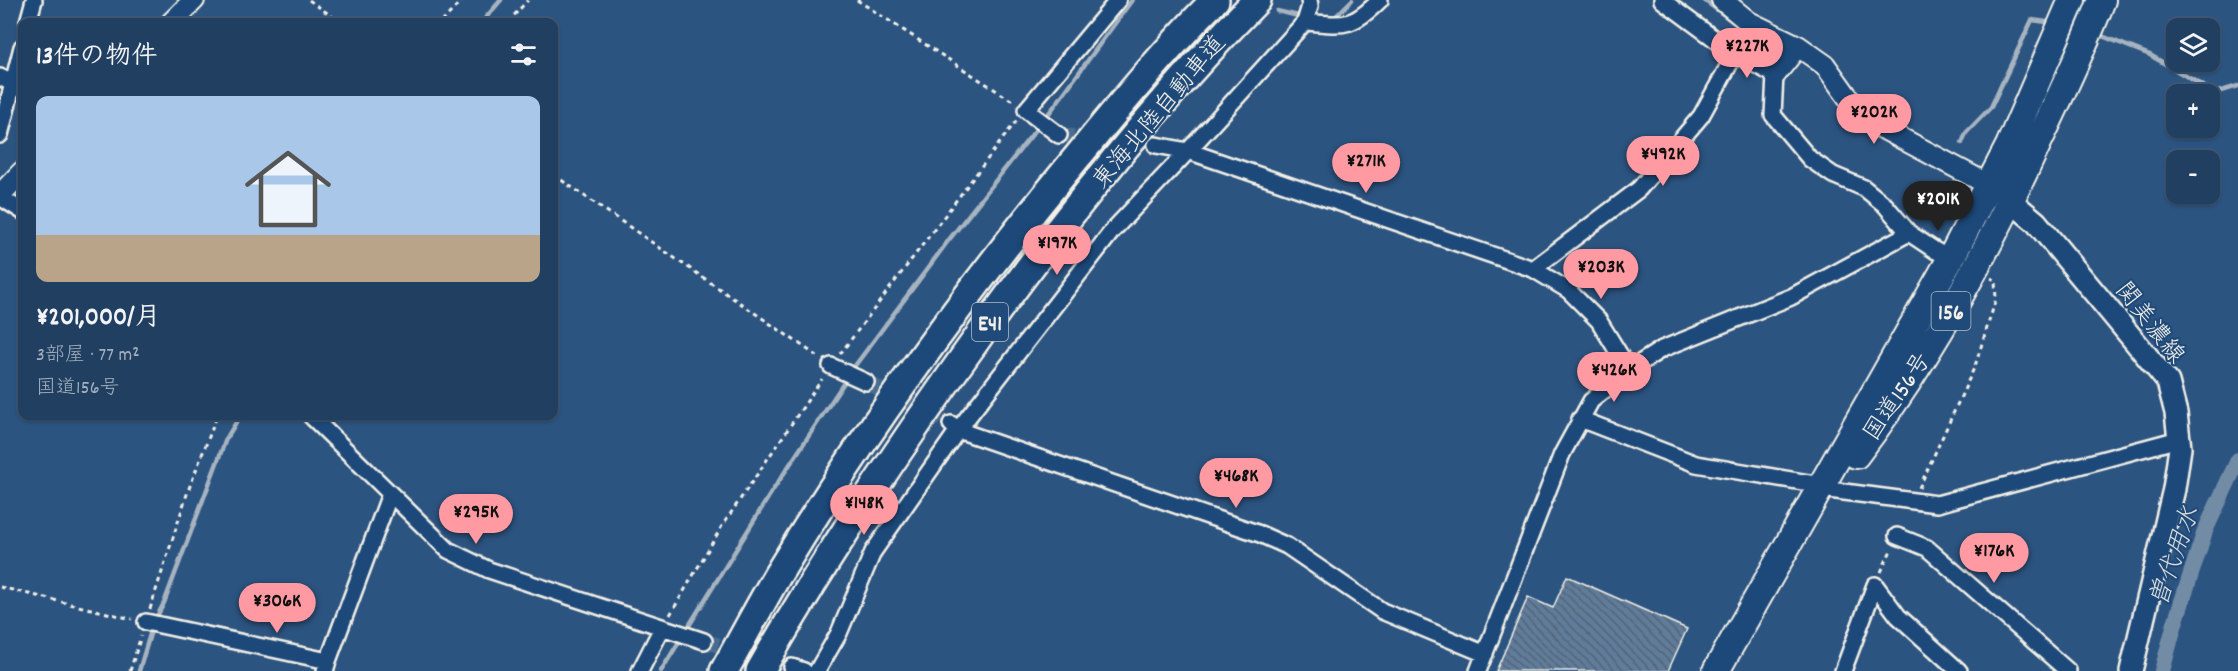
<!DOCTYPE html>
<html lang="ja">
<head>
<meta charset="utf-8">
<style>
  :root { --surface:#213f61; --page:#294667; --text:#f1f3f6; --muted:#a2afbd; --line:#3e5876; --accent:#ff9aa2 }
  body { margin:0; font-family:Dekko,"Klee One",sans-serif; background:var(--page); color:var(--text); height:100vh; display:flex; flex-direction:column; font-size:22px; white-space:nowrap }
  * { box-sizing:border-box; margin:0 }
  p { font-size:20px; color:var(--muted) }
  .icon { flex:none; width:33px; height:33px; fill:none; stroke:currentColor; stroke-width:2; stroke-linecap:round; stroke-linejoin:round }
  .map { position:relative; flex:1; overflow:hidden }
  .drawer { position:absolute; left:18px; top:18px; width:540px; height:402px; display:flex; flex-direction:column; background:var(--surface); border-radius:12px; box-shadow:0 2px 4px #0004,0 0 0 2px var(--line) }
  .drawer>* { flex:none }
  .tools { position:absolute; left:2166px; top:18px; display:grid; gap:12px }
  .tools a { display:grid; place-items:center; width:54px; height:54px; border-radius:12px; background:var(--surface); box-shadow:0 2px 4px #0004,0 0 0 2px var(--line); font-size:30px }
  .price { position:absolute; translate:-50% -51px; padding:0 14px; border-radius:21px; background:var(--accent); color:#111; font-size:20px; line-height:39px; filter:drop-shadow(0 2px 3px #0008) }
  .price::after { content:''; position:absolute; left:50%; top:36px; width:18px; height:14px; margin-left:-9px; background:inherit; clip-path:polygon(0 0,100% 0,50% 100%) }
  .price.current { background:#222; color:#fff }
  ul { padding:0; list-style:none }
  li { display:grid; align-content:center; gap:12px; height:318px; padding:0 18px }
  li span { display:grid; place-items:center; height:186px; border-radius:12px; color:#555 }
  li>.icon { margin-inline-start:auto }
  span .icon { width:108px; height:108px; fill:#fffc; stroke-width:1 }
  li b { font-size:26px }
  h2 { display:flex; justify-content:space-between; align-items:center; height:72px; padding:0 18px; font-size:26px }
  .map>svg:first-child { display:block }
  .lines { fill:none; stroke-linecap:round; stroke-linejoin:round }
  .stream { stroke:#a7b4c0; stroke-width:4.5 }
  .canal { stroke:#738ca6; stroke-width:16 }
  .building { fill:url(#building-back-hatch); stroke:#f4f1e8; stroke-width:1.5 }
  .minor-tunnel { stroke:#4a6c90; stroke-width:15; stroke-dasharray:15 8; stroke-linecap:butt }
  .minor-casing { stroke:#f4f1e8; stroke-width:20 }
  .tertiary-casing { stroke:#f4f1e8; stroke-width:24 }
  .secondary-casing { stroke:#f4f1e8; stroke-width:26 }
  .trunk-casing { stroke:#f4f1e8; stroke-width:30 }
  .motorway-casing { stroke:#f4f1e8; stroke-width:32 }
  .path { stroke:#f4f1e8; stroke-width:3; stroke-dasharray:4.5 4.5; stroke-linecap:butt }
  .minor { stroke:#1f4a7a; stroke-width:15 }
  .tertiary { stroke:#1f4a7a; stroke-width:20 }
  .secondary { stroke:#1f4a7a; stroke-width:21 }
  .trunk { stroke:#1f4a7a; stroke-width:26 }
  .motorway { stroke:#1f4a7a; stroke-width:27 }
  .labels { text-anchor:middle; stroke-width:4.5; stroke-linejoin:round; paint-order:stroke }
  .shield { fill:#1f4a7a; stroke:#b4bfc7; stroke-width:1.5 }
  .shield-label { font-size:22px; font-weight:bold; fill:#f4f1e8 }
  .street-label { font-size:24px; fill:#f4f1e8; stroke:#1f4a7a }
  .water-label { font-size:26px; font-style:italic; fill:#dadddb; stroke:#1f4a7a }
</style>
</head>
<body>
<div class="map">
<svg width="2238" height="671" viewBox="0 0 2238 671">
  <defs>
    <pattern id="building-back-hatch" width="6" height="6" patternUnits="userSpaceOnUse" patternTransform="scale(1.5)"><rect width="6" height="6" fill="#5e7b9a"/><path d="M-1 5l2 2M0 0l6 6M5-1l2 2" fill="none" stroke="#556474"/></pattern>
  </defs>
  <rect width="100%" height="100%" fill="#2c5481"/>
  <filter id="ink" filterUnits="userSpaceOnUse"><feTurbulence type="fractalNoise" baseFrequency=".0167" numOctaves="2"/><feDisplacementMap in="SourceGraphic" scale="12" xChannelSelector="R" yChannelSelector="G"/><feConvolveMatrix kernelMatrix="1 2 1 2 8 2 1 2 1" color-interpolation-filters="sRGB"/></filter>
  <g filter="url(#ink)">
    <g class="lines">
      <!-- stream -->
      <path class="stream" d="M 1704,0 L 1774,53
        M 1277,11 L 1303,17
        M 1332,18 L 1335,17 L 1352,0
        M 482,22 L 501,0
        M 2097,34 L 2150,55 L 2215,93 L 2238,86
        M 1962,143 L 1966,133 L 1991,107 L 2032,20 L 2054,23
        M 851,371 L 948,241 L 1053,108 L 1132,0
        M 139,671 L 153,624 L 164,603 L 226,439 L 240,416
        M 661,671 L 771,493 L 847,378"/>
      <!-- canal -->
      <path class="canal" d="M 2162,671 L 2175,623 L 2205,531 L 2238,460"/>
    </g>
    <!-- building -->
    <path class="building" d="M 1567,576 L 1687,629 L 1668,671 L 1496,671 L 1528,597 L 1553,608 Z"/>
    <g class="lines">
      <!-- minor-tunnel -->
      <path class="minor-tunnel" d="M 1059,135 L 1156,145
        M 866,382 L 950,423
        M 704,641 L 792,667"/>
      <defs>
        <path id="minor" d="M 1662,0 L 1735,54 L 1775,75 L 1773,115 L 1810,159 L 1833,175 L 1864,188 L 1885,205 L 1909,233 L 1936,251 L 1951,258
          M 28,22 L 34,0
          M 1305,22 C 1344,25 1351,29 1380,0
          M 0,77 L 14,84
          M 0,135 L 22,47
          M 1059,135 L 1026,110 L 1118,0
          M 1156,145 L 1188,151 L 1533,269 L 1568,290 L 1599,321 L 1629,370
          M 0,197 L 22,211
          M 1533,269 L 1639,189 L 1701,116 L 1735,54
          M 831,366 L 866,382
          M 311,416 L 448,550 L 489,570 L 704,641
          M 1580,419 L 1696,464 L 1821,485
          M 951,424 L 958,430 L 1260,534 L 1287,546 L 1382,611 L 1485,654
          M 1829,490 L 1937,504 L 2179,439
          M 1897,536 L 1927,548 L 2068,671
          M 1875,585 L 1898,616 L 1959,671
          M 146,622 L 328,661 L 325,671
          M 328,661 L 390,494
          M 792,667 L 804,671
          M 640,671 L 662,628
          M 817,671 L 839,633 L 873,552 L 958,430 L 1113,230 L 1188,151 L 1305,22 L 1310,6 L 1309,0
          M 1478,671 L 1562,454 L 1591,401 L 1629,370 L 1662,349 L 1791,297 L 1909,233
          M 1843,671 L 1875,585"/>
        <path id="tertiary" d="M 1722,0 L 1749,22 L 1798,46 L 1825,65 L 1855,107 L 1880,127 L 1989,185
          M 172,22 L 194,0
          M 1775,75 L 1798,46
          M 0,195 L 22,172"/>
        <path id="secondary" d="M 2000,192 L 2036,222 L 2137,344 L 2168,382 L 2176,413 L 2180,448 L 2174,489 L 2131,671"/>
        <path id="trunk" d="M 1856,455 C 1929,360 1987,253 2037,145 C 2060,97 2083,49 2102,0
          M 1716,671 L 1951,258 L 2009,146 L 2072,0"/>
        <path id="motorway" d="M 724,671 C 742,639 759,607 777,576 C 866,429 968,289 1078,156 C 1122,103 1166,49 1215,0
          M 760,671 C 828,553 904,440 984,329 C 1068,214 1157,102 1257,0"/>
      </defs>
      <!-- minor casing -->
      <use href="#minor" class="minor-casing"/>
      <!-- tertiary casing -->
      <use href="#tertiary" class="tertiary-casing"/>
      <!-- secondary casing -->
      <use href="#secondary" class="secondary-casing"/>
      <!-- trunk casing -->
      <use href="#trunk" class="trunk-casing"/>
      <!-- motorway casing -->
      <use href="#motorway" class="motorway-casing"/>
      <!-- path -->
      <path class="path" d="M 309,0 L 340,22
        M 857,0 L 1014,102
        M 442,22 L 462,0
        M 508,22 L 528,0
        M 554,175 L 820,358
        M 840,354 L 1017,120
        M 1919,488 L 1975,366 L 1996,299 L 1995,280 L 1991,278
        M 1881,572 L 1892,548
        M 0,587 L 132,619
        M 150,609 L 188,491 L 217,416
        M 670,615 L 722,526 L 822,379
        M 130,671 L 141,636"/>
      <!-- minor -->
      <use href="#minor" class="minor"/>
      <!-- tertiary -->
      <use href="#tertiary" class="tertiary"/>
      <!-- secondary -->
      <use href="#secondary" class="secondary"/>
      <!-- trunk -->
      <use href="#trunk" class="trunk"/>
      <!-- motorway -->
      <use href="#motorway" class="motorway"/>
    </g>
  </g>
  <g class="labels">
    <!-- shield labels -->
    <g class="shield">
      <rect x="1931.5" y="292" width="39" height="38" rx="4.5"/>
      <rect x="972" y="303" width="36" height="38" rx="4.5"/>
    </g>
    <g class="shield-label">
      <text x="1951" y="319">156</text>
      <text x="990" y="330">E41</text>
    </g>
    <!-- street labels -->
    <g class="street-label">
      <text transform="translate(1158 111) rotate(-50)" y="8">東海北陸自動車道</text>
      <text transform="translate(2151 322) rotate(52)" y="8">関美濃線</text>
      <text transform="translate(1896 396) rotate(-56)" y="8">国道156号</text>
    </g>
    <!-- water labels -->
    <g class="water-label">
      <text transform="translate(2173 556) rotate(-71)" y="9">曽代用水</text>
    </g>
  </g>
</svg>
<div class="tools">
<a><svg class="icon" aria-label="layers" viewBox="0 0 24 24"><path d="M12 4l9 5-9 5-9-5zM3 14l9 5 9-5"/></svg></a>
<a>+</a>
<a>−</a>
</div>
<b class="price" style="left:1747px;top:79px">¥227K</b>
<b class="price" style="left:1874px;top:145px">¥202K</b>
<b class="price" style="left:1663px;top:187px">¥492K</b>
<b class="price" style="left:1366px;top:194px">¥271K</b>
<b class="price current" style="left:1938px;top:232px">¥201K</b>
<b class="price" style="left:1057px;top:276px">¥197K</b>
<b class="price" style="left:1601px;top:300px">¥203K</b>
<b class="price" style="left:1614px;top:403px">¥426K</b>
<b class="price" style="left:1236px;top:509px">¥468K</b>
<b class="price" style="left:864px;top:536px">¥148K</b>
<b class="price" style="left:476px;top:545px">¥295K</b>
<b class="price" style="left:1994px;top:584px">¥176K</b>
<b class="price" style="left:277px;top:634px">¥306K</b>
<section class="drawer">
<h2>13件の物件<svg class="icon" aria-label="filters" viewBox="0 0 24 24"><path d="M4 7h16M4 17h16"/><circle cx="9" cy="7" r="2"/><circle cx="15" cy="17" r="2"/></svg></h2>
<ul>
<li><span style="background:linear-gradient(#a9c7e8 75%,#b9a48a 0)"><svg class="icon" aria-label="home" viewBox="0 0 24 24"><path d="M3 11l9-7 9 7M6 9v11h12V9"/></svg></span><div><b>¥201,000/月</b><p>3部屋 · 77 m²</p><p>国道156号</p></div></li>
</ul>
</section>
</div>
</body>
</html>
